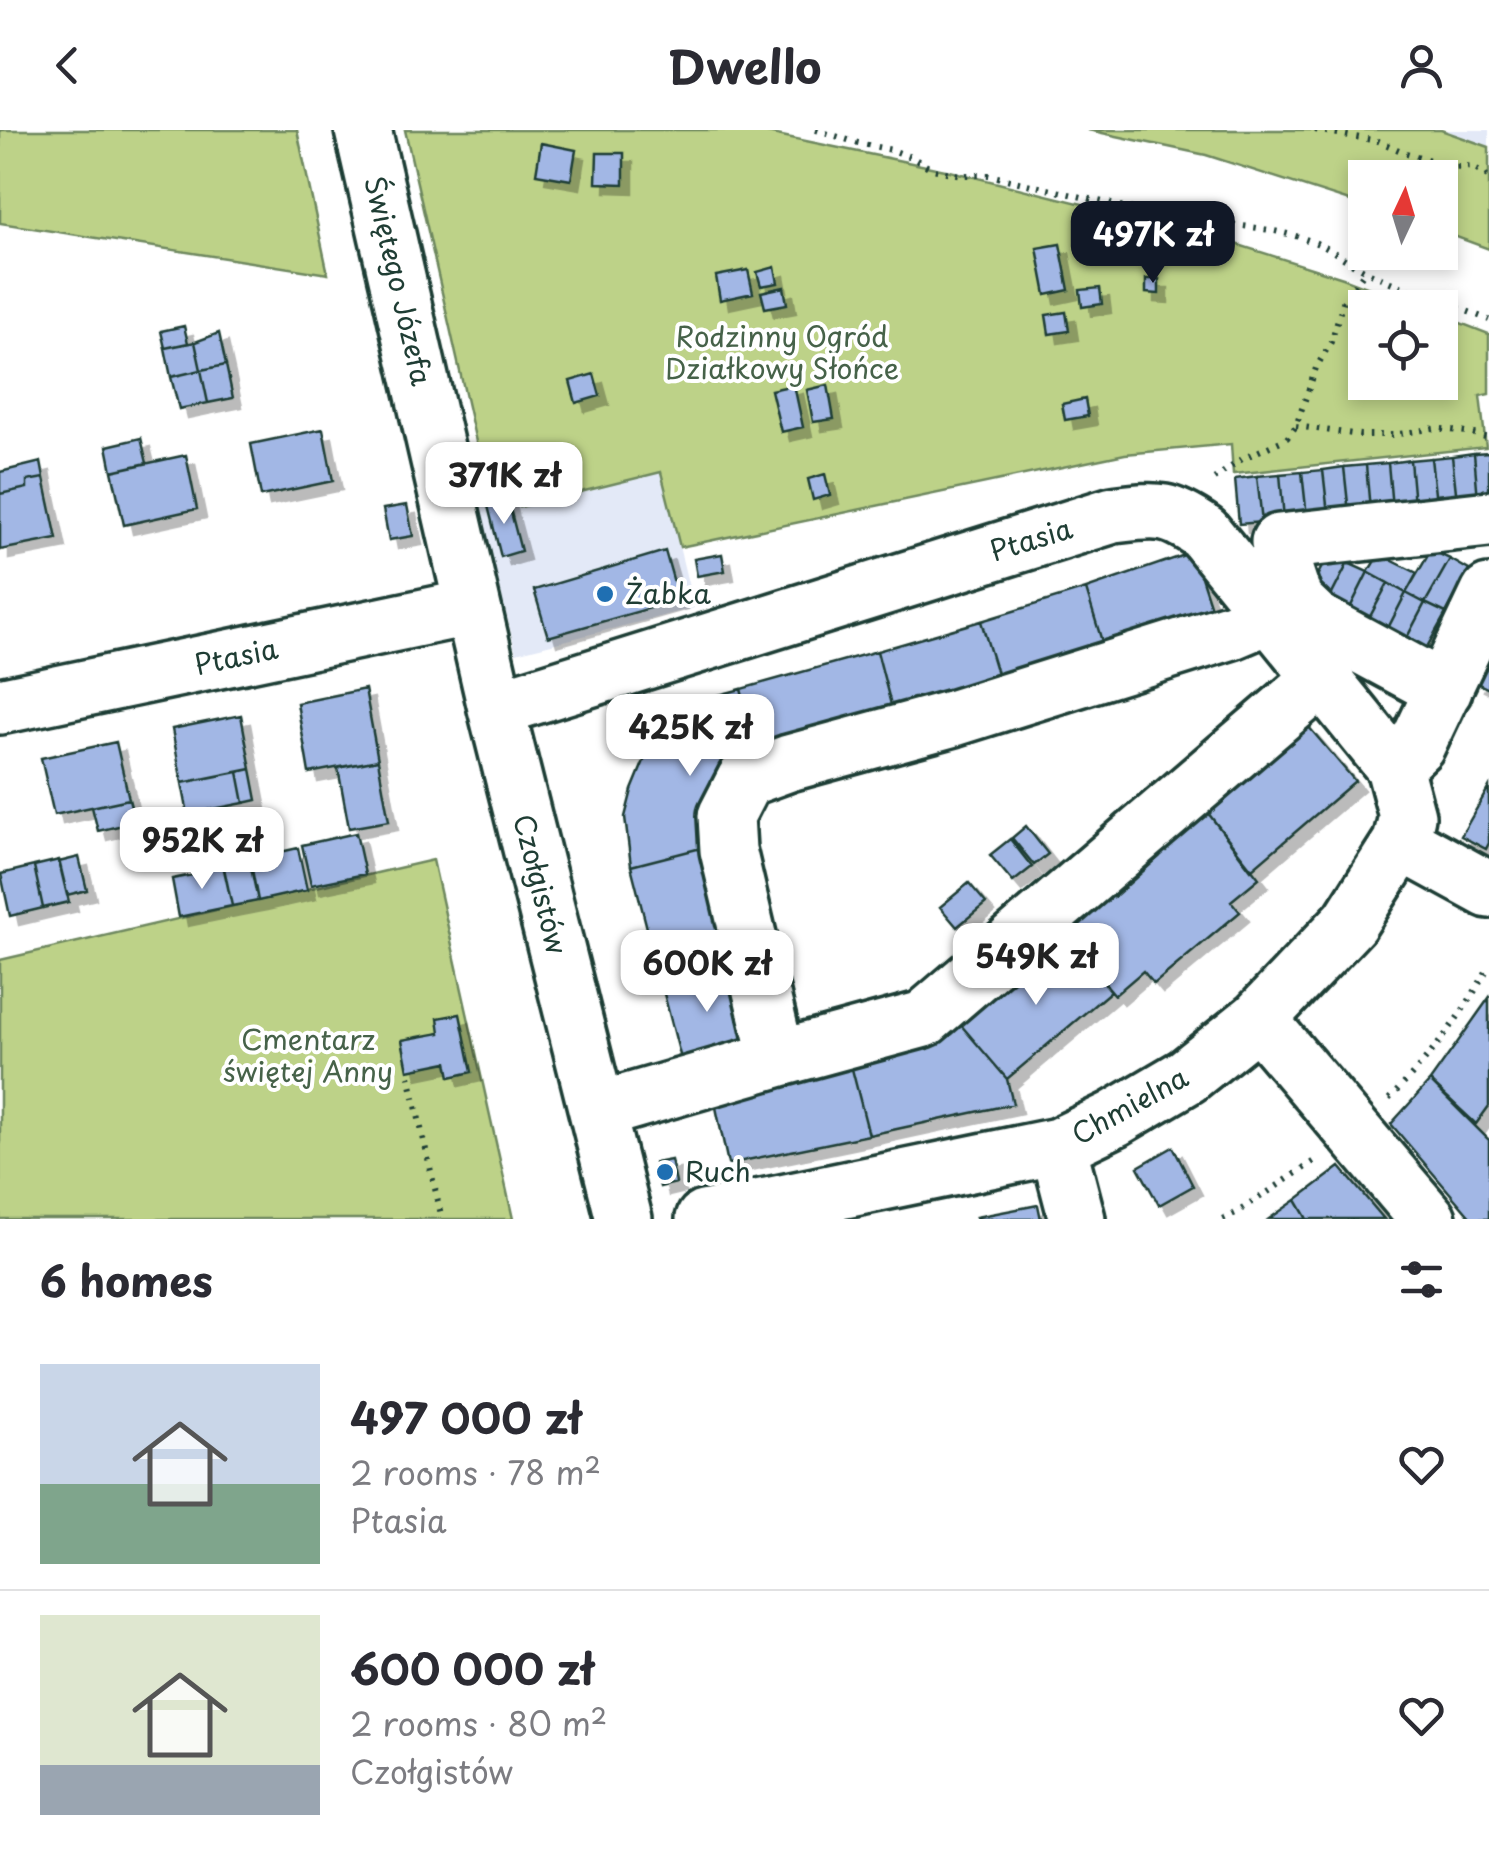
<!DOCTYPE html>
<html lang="en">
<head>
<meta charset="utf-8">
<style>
  :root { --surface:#fff; --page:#f2f2f3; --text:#2b2b33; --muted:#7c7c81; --line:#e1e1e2; --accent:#111827 }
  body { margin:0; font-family:"Playpen Sans",sans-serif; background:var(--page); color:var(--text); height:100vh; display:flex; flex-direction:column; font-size:38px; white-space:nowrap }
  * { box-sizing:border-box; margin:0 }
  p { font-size:32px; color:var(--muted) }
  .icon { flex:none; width:55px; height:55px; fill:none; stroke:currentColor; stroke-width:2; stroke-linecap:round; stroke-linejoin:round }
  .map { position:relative; height:1089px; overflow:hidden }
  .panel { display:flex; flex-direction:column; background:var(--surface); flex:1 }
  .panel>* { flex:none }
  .needle { width:65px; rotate:4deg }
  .fabs { position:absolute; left:1348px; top:30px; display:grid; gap:20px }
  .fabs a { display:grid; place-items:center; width:110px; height:110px; border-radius:0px; background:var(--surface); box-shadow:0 5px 15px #0003; font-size:50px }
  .price { position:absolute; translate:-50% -85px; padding:0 22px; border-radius:20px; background:#fff; color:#222; font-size:32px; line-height:65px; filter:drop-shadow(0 2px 5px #0008) }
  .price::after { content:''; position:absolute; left:50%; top:60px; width:30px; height:22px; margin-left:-15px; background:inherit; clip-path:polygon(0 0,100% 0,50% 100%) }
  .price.active { background:var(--accent); color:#fff }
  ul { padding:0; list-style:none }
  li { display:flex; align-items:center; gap:30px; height:250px; padding:0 40px }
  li+li { border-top:2px solid var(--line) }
  li span { display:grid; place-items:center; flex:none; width:280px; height:200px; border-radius:0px; color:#555 }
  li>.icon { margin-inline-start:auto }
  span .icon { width:120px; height:120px; fill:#fffc; stroke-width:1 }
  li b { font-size:42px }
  h2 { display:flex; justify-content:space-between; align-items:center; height:120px; padding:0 40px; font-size:42px }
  header { display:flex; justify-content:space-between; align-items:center; height:130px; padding:0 40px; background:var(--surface); font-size:45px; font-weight:700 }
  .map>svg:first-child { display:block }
  .built { fill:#e3e9f7 }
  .green { fill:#bdd288; stroke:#6e885e; stroke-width:2.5 }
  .building { fill:#a2b7e5; stroke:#1f3d34; stroke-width:2.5; filter:url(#shadow) }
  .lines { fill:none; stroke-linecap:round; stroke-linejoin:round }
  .minor-casing { stroke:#1f3d34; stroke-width:62 }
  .path { stroke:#1f3d34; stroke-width:6; stroke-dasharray:2.5 8; stroke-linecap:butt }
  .minor { stroke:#fff; stroke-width:55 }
  .poi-dot { fill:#1f6fb2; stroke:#fff; stroke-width:4 }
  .labels { text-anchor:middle; stroke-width:8; stroke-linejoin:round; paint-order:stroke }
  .street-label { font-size:28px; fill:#1f3d34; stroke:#fff }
  .park-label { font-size:28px; fill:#466249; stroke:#fff }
  .poi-label { font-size:28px; fill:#1f3d34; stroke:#fff; text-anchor:start }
</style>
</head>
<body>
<header><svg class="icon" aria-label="back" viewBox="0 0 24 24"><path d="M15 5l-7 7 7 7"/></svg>Dwello<svg class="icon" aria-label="person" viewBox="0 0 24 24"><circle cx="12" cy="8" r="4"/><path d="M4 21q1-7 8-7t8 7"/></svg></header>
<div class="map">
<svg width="1489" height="1089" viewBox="0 0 1489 1089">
  <defs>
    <filter id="shadow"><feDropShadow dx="9" dy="9" stdDeviation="0" flood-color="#0004"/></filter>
  </defs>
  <rect width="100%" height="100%" fill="#fff"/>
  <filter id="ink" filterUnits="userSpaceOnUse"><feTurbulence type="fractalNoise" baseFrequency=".01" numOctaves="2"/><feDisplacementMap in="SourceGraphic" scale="20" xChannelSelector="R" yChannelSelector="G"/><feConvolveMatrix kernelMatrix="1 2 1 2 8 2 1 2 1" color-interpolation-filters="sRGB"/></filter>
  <g filter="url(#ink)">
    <!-- built -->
    <path class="built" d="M 1441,0 L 1489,0 L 1489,17 Z
      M 511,340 L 520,377 L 661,342 L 694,478 L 516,523 L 473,349 Z"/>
    <!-- green -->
    <path class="green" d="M 0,0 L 297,0 L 328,144 L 0,93 Z
      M 405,0 L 753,0 L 950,41 L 1207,105 L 1343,148 L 1419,177 L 1365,178 L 1365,252 L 1440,252 L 1440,185 L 1489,204 L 1489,264 L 1480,266 L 1486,317 L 1233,344 L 1231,314 L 1125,324 L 680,417 L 661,342 L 520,377 L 511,340 L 484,347 Z
      M 1088,0 L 1441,0 L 1489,17 L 1489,119 L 1440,101 L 1440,48 L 1365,48 L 1365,76 L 1206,25 Z
      M 433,730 L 513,1089 L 0,1089 L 0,830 Z"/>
    <!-- building -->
    <path class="building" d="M 541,13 L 576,20 L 571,50 L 536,44 Z
      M 597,23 L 624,23 L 624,54 L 596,53 Z
      M 1060,114 L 1069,160 L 1046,165 L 1037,118 Z
      M 775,137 L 778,153 L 761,156 L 757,142 Z
      M 748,140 L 753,163 L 720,170 L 716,146 Z
      M 1146,149 L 1159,149 L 1159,164 L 1146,163 Z
      M 784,157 L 787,174 L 765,178 L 761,162 Z
      M 1100,158 L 1102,174 L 1082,177 L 1080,160 Z
      M 1066,182 L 1069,201 L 1049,204 L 1046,185 Z
      M 184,196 L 188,213 L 165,218 L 161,201 Z
      M 219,203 L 226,235 L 201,240 L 195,212 Z
      M 195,212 L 201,240 L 171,247 L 165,218 Z
      M 226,235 L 233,268 L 208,273 L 201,240 Z
      M 201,240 L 208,273 L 179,279 L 171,247 Z
      M 594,244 L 600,266 L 576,273 L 570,251 Z
      M 794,255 L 803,297 L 781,302 L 771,260 Z
      M 828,255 L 834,289 L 813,292 L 807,260 Z
      M 1085,269 L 1088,286 L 1065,290 L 1062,274 Z
      M 323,299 L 333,351 L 261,366 L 251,314 Z
      M 141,308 L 147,333 L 112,341 L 107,316 Z
      M 1489,322 L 1489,367 L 1478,369 L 1474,323 Z
      M 1474,323 L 1478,369 L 1457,371 L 1452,326 Z
      M 186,325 L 197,379 L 124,395 L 112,341 Z
      M 1452,326 L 1457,371 L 1436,373 L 1431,328 Z
      M 1431,328 L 1436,373 L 1414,375 L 1410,330 Z
      M 1410,330 L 1414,375 L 1392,378 L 1388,333 Z
      M 41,332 L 44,348 L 27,351 L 27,358 L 0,364 L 0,342 Z
      M 1388,333 L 1392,378 L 1370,380 L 1366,335 Z
      M 1366,335 L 1370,380 L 1349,383 L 1344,337 Z
      M 1344,337 L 1349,383 L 1328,384 L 1323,340 Z
      M 1323,340 L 1328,384 L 1307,387 L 1302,342 Z
      M 1302,342 L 1307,387 L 1284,389 L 1280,344 Z
      M 825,344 L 830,365 L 813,370 L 808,349 Z
      M 1280,344 L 1284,389 L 1262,392 L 1257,346 Z
      M 1257,346 L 1262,392 L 1239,394 L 1235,349 Z
      M 44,348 L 57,409 L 0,420 L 0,364 L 27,358 L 27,351 Z
      M 507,367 L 521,421 L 501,427 L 487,372 Z
      M 407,375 L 413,406 L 389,410 L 383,379 Z
      M 1431,420 L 1450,429 L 1425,473 L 1406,463 Z
      M 665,421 L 679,470 L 548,507 L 534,460 Z
      M 1193,422 L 1215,490 L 1107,528 L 1086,459 Z
      M 1329,423 L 1348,433 L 1327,474 L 1308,464 Z
      M 722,424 L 725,441 L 697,446 L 694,429 Z
      M 1379,424 L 1417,443 L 1406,463 L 1368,442 Z
      M 1450,429 L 1469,440 L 1446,483 L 1425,473 Z
      M 1348,433 L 1368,442 L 1347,484 L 1327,474 Z
      M 1368,442 L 1388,453 L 1366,494 L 1347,484 Z
      M 1388,453 L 1406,463 L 1385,504 L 1366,494 Z
      M 1086,459 L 1107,528 L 1002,560 L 981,491 Z
      M 1406,463 L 1425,473 L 1404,513 L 1385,504 Z
      M 1425,473 L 1446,483 L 1423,524 L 1404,513 Z
      M 981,491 L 1002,560 L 895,590 L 877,521 Z
      M 877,521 L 895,590 L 759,628 L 741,559 Z
      M 1485,533 L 1489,535 L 1489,559 L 1475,552 Z
      M 365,559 L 378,630 L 309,643 L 297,573 Z
      M 741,559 L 759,628 L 701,718 L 631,736 L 625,687 L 632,660 L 648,621 L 676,590 L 693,577 L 715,566 Z
      M 241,585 L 251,639 L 182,653 L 172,599 Z
      M 1308,596 L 1355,651 L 1251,740 L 1208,683 Z
      M 116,612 L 129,669 L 54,685 L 41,628 Z
      M 378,630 L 389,691 L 349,698 L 338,638 Z
      M 251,639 L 257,670 L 244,673 L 238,642 Z
      M 238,642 L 244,673 L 188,684 L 182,653 Z
      M 1489,657 L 1489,713 L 1486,719 L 1461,706 Z
      M 129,669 L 135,692 L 98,701 L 92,677 Z
      M 1208,683 L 1259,748 L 1231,771 L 1240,782 L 1154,854 L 1143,841 L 1115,865 L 1065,806 L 1112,764 L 1114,767 L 1159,727 L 1157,726 Z
      M 1026,696 L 1048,724 L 1034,735 L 1012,708 Z
      M 356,703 L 365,744 L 311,755 L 302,715 Z
      M 1010,709 L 1032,737 L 1013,752 L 990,725 Z
      M 298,718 L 307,760 L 258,771 L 250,729 Z
      M 701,718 L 728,823 L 658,841 L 631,736 Z
      M 79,727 L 87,760 L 67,765 L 59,732 Z
      M 59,730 L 69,772 L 43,778 L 34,736 Z
      M 250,733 L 258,771 L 232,776 L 224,738 Z
      M 223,735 L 232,776 L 179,787 L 172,749 L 192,745 L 191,742 Z
      M 34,736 L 43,778 L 10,786 L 1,744 Z
      M 969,753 L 986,773 L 957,797 L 940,777 Z
      M 1065,806 L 1111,861 L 1007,949 L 960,894 Z
      M 728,823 L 755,930 L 686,948 L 658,841 Z
      M 1489,868 L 1489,976 L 1476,994 L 1430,951 Z
      M 460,884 L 472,942 L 450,947 L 447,932 L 408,940 L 402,910 L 440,903 L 438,888 Z
      M 960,894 L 1007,949 L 1013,974 L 869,1005 L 851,935 L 931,917 Z
      M 851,935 L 869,1005 L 728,1034 L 713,963 Z
      M 1430,951 L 1489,1010 L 1489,1089 L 1472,1089 L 1391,994 Z
      M 1173,1017 L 1193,1056 L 1159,1075 L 1138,1037 Z
      M 671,1030 L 676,1053 L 660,1057 L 655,1033 Z
      M 1340,1037 L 1384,1089 L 1307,1089 L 1296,1070 Z
      M 1296,1070 L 1307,1089 L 1269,1089 Z
      M 1038,1075 L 1041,1089 L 977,1089 L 976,1087 Z"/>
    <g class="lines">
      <defs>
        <path id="minor" d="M 363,0 L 496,578 L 624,1089
          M 1270,485 L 1232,501 L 954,588 L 789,633 L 745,649 L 726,686 L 728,720 L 777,929 L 924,889 L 1322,548
          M 1444,560 L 1316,491 L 1295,471 L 1285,441 L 1279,412 L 1489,389
          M 0,576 L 472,477
          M 496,578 L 1113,385 C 1157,380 1167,377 1204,403 L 1394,637 L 1407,686 L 1401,712 L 1350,792 L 1258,889 L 1187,946 L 1114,989 L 1058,1016 L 704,1089
          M 1394,637 L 1417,615 L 1489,463
          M 1401,712 L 1489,760
          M 1258,889 L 1428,1089
          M 597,981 L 777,929
          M 1058,1016 L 1077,1089"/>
      </defs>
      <!-- minor casing -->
      <use href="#minor" class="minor-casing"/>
      <!-- path -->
      <path class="path" d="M 816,0 L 858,13 L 892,20 L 913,28 L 932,39 L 961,45 L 989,45 L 1158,85 C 1209,95 1261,93 1311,111 C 1331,118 1347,132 1366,141 C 1405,160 1448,173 1489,190
        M 1315,0 L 1378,11 L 1406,23 L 1454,37 L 1472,36 L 1489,47
        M 1296,296 L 1360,305 L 1393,305 L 1435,298 L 1466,302 L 1489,308
        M 1214,349 L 1242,329 L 1287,308 L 1296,296 L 1316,238 L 1331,212 L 1343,172 L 1365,141
        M 409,946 L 442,1089
        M 1389,969 C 1428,930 1463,885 1489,836
        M 1223,1089 L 1236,1083 L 1315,1031"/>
      <!-- minor -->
      <use href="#minor" class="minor"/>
    </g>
  </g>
  <!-- markers -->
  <g class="poi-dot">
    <circle cx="605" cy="464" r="10"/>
    <circle cx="665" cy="1042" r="10"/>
  </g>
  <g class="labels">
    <!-- street labels -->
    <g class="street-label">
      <text transform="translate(398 151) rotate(77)" y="10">Świętego Józefa</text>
      <text transform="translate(1031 410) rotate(-17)" y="10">Ptasia</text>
      <text transform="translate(236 527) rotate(-12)" y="10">Ptasia</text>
      <text transform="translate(540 754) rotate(76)" y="10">Czołgistów</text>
      <text transform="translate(1130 976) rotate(-29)" y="10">Chmielna</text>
    </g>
    <!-- park labels -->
    <g class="park-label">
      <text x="782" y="217">Rodzinny Ogród<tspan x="782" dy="32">Działkowy Słońce</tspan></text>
      <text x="308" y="920">Cmentarz<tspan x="308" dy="32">świętej Anny</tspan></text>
    </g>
    <!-- poi labels -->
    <g class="poi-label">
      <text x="625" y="474">Żabka</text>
      <text x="685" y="1052">Ruch</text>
    </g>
  </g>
</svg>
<div class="fabs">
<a><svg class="needle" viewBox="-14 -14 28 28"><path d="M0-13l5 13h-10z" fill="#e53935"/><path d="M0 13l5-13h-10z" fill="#7c7c81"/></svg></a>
<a><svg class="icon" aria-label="locate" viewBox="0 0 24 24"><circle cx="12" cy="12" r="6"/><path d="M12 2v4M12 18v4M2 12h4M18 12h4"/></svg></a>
</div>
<b class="price active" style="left:1153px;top:156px">497K zł</b>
<b class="price" style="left:504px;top:397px">371K zł</b>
<b class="price" style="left:690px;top:649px">425K zł</b>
<b class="price" style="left:202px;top:762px">952K zł</b>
<b class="price" style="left:1036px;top:878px">549K zł</b>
<b class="price" style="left:707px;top:885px">600K zł</b>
</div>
<section class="panel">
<h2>6 homes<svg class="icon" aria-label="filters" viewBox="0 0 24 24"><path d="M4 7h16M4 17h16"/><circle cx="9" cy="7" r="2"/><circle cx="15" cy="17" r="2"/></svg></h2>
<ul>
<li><span style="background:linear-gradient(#c9d6e8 60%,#7fa58c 0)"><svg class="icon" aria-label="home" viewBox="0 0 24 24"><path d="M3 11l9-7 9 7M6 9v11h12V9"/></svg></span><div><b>497 000 zł</b><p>2 rooms · 78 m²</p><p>Ptasia</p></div><svg class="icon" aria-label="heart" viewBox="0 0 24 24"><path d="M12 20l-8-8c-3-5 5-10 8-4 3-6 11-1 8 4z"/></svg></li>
<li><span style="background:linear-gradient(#dfe7d0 75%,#9aa5b1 0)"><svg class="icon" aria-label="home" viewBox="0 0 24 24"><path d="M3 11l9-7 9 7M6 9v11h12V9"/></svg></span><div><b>600 000 zł</b><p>2 rooms · 80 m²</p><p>Czołgistów</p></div><svg class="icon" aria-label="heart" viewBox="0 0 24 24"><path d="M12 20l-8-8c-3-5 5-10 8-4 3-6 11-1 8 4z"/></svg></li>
</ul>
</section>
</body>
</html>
